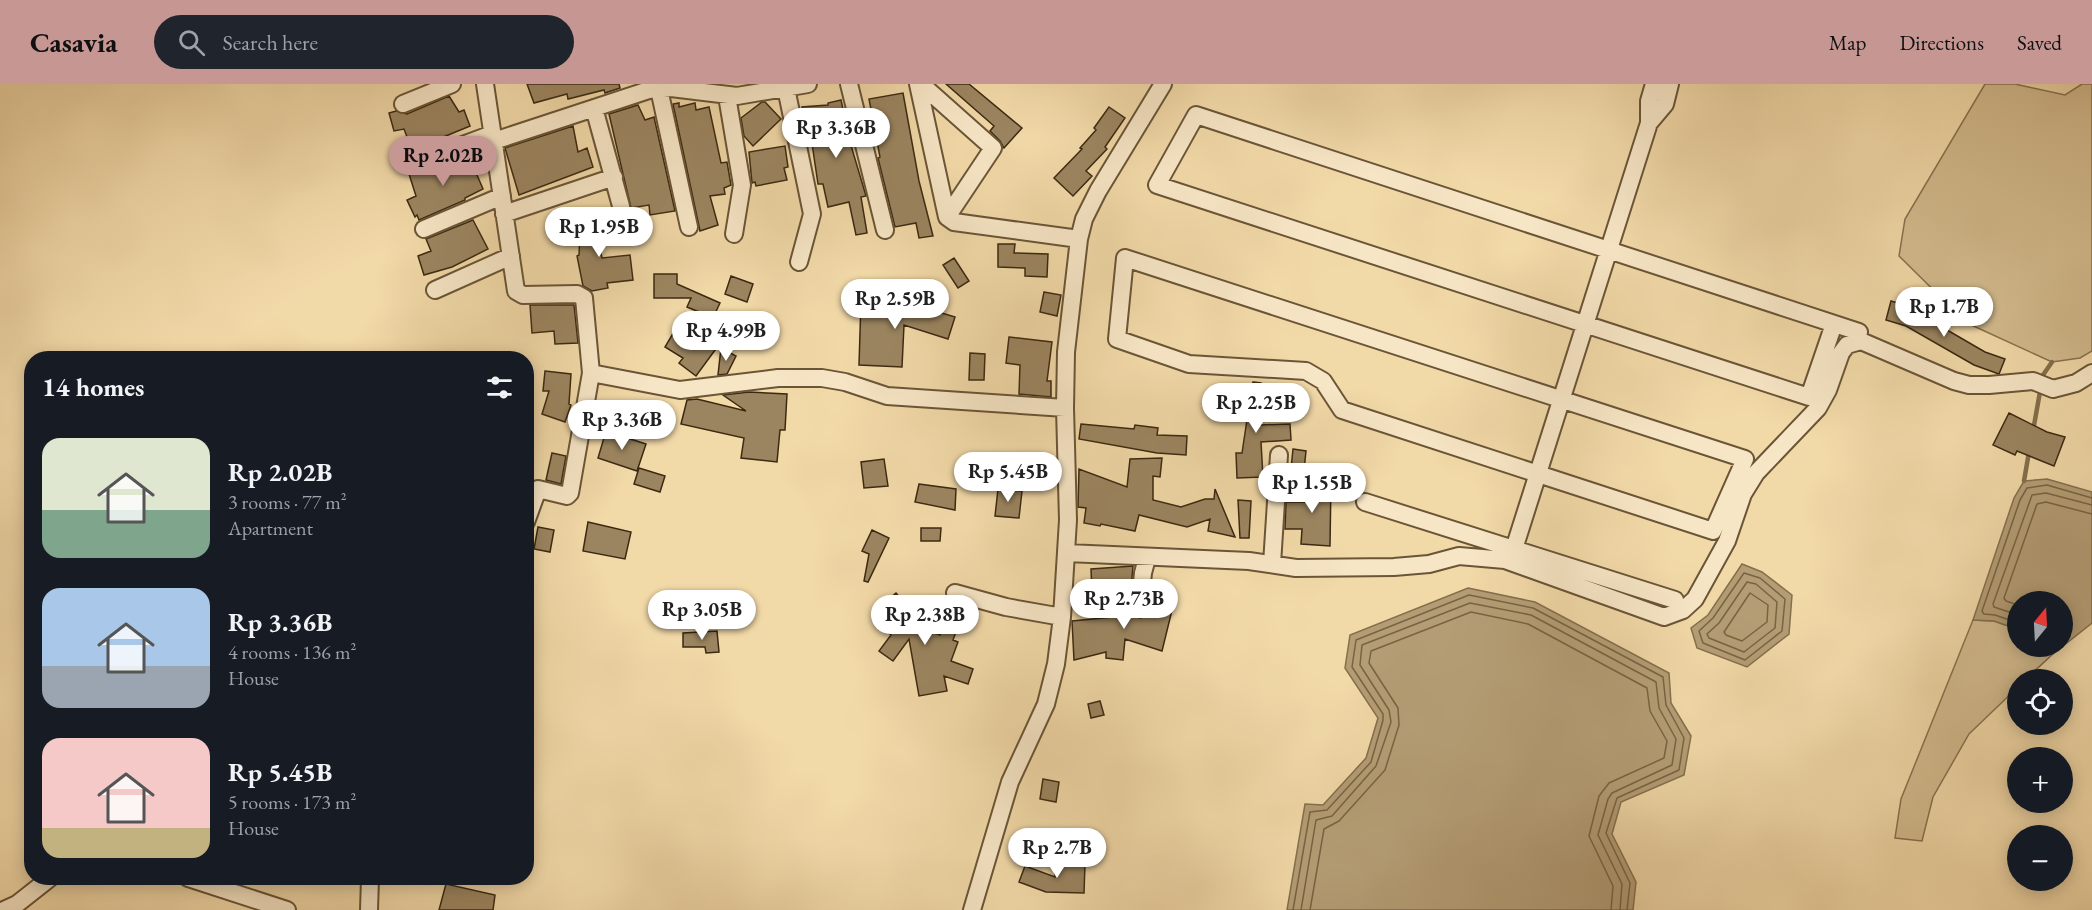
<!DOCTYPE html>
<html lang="en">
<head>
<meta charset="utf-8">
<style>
  :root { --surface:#171b24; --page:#20242c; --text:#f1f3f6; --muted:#9ea1a6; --accent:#c59692 }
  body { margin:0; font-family:"EB Garamond",serif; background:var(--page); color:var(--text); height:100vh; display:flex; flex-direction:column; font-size:22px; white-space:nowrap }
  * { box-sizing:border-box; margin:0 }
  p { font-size:20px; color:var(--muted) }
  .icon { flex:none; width:33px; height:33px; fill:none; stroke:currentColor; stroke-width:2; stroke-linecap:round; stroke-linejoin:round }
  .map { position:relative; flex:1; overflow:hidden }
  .sheet { position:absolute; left:24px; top:267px; width:510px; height:534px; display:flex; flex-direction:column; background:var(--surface); border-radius:24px; box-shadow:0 3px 15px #0003 }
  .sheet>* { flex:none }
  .needle { width:39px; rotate:18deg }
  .fabs { position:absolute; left:2007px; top:507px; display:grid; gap:12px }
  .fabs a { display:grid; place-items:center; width:66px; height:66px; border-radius:50%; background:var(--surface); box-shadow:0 3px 15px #0003; font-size:30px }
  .price { position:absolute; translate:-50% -51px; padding:0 14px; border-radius:21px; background:#fff; color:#222; font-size:20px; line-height:39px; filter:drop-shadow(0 2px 3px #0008) }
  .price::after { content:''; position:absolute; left:50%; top:36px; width:18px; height:14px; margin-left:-9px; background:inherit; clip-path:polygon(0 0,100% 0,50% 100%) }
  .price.current { background:var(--accent); color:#111 }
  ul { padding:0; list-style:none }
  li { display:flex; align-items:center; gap:18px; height:150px; padding:0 18px }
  li span { display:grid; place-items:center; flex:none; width:168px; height:120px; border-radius:18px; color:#555 }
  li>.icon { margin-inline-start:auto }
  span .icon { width:72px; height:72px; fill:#fffc; stroke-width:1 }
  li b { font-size:26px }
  h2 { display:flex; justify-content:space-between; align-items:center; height:72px; padding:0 18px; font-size:26px }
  header { display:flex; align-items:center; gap:36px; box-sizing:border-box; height:84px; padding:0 30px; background:var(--accent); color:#111 }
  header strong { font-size:28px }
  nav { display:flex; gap:33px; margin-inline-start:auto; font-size:21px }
  .search { width:420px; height:54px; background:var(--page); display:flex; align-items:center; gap:15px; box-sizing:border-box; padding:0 21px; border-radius:33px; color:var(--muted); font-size:22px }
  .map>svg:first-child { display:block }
  .green { fill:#d3bb8e; stroke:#887250; stroke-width:1.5 }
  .water { fill:#b49d75; stroke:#846f4d; stroke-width:1.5 }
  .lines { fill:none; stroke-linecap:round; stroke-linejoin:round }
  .shore { stroke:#786343; stroke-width:1.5 }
  .stream { stroke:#846f4d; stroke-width:4.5 }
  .building { fill:#9b8560; stroke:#3c2911; stroke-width:1.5 }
  .minor-casing { stroke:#6a5537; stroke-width:20 }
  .minor { stroke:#f7e6c6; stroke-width:16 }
</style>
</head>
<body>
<header>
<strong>Casavia</strong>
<div class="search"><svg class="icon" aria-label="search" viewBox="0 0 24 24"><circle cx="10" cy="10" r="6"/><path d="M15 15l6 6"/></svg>Search here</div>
<nav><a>Map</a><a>Directions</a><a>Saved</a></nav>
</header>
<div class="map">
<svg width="2092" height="826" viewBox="0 0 2092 826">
  <rect width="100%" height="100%" fill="#f2d9a8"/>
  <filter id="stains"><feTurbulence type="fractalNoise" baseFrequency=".00333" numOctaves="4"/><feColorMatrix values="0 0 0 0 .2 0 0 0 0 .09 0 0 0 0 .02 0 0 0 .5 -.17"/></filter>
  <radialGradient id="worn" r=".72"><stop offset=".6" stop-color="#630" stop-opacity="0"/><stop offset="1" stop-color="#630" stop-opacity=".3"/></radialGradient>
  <!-- green -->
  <path class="green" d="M 1985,0 L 2015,0 L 2065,11 L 2082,0 L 2092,0 L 2092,267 L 2080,274 L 2052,278 L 1967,239 L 1899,172 L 1905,135 Z
    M 1973,536 L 1994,537 L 2017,545 L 2018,562 L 2052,563 L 2056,567 L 2026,595 L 2018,596 L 2017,604 L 1969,650 L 1933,713 L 1922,757 L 1895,754 L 1901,715 Z"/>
  <!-- water -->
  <path class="water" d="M 2047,395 L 2092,408 L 2092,539 L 2063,562 L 2062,518 L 2018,518 L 2017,545 L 1994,537 L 1973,536 L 2014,414 L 2024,397 Z
    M 1742,480 L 1762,488 L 1792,511 L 1789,550 L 1747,583 L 1697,564 L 1691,544 L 1708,531 Z
    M 1468,504 L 1535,518 L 1669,589 L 1671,619 L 1691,652 L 1684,691 L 1621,718 L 1612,750 L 1636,798 L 1633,826 L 1287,826 L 1305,720 L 1323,721 L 1366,674 L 1378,634 L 1345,584 L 1350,551 Z"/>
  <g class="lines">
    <!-- shore -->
    <path class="shore" d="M 1744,489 L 1760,494 L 1785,515 L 1782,547 L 1745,576 L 1703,559 L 1699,547 L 1713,534 Z
      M 1747,498 L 1756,500 L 1777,518 L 1775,544 L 1744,568 L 1709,554 L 1707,550 L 1719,539 Z
      M 1750,509 L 1768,521 L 1767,538 L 1742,557 L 1726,551 L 1724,548 Z
      M 2018,521 L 2006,517 L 2004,514 L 2037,420 L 2046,418 L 2092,430
      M 2018,531 L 1994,523 L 1993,520 L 2032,411 L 2046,409 L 2092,421
      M 2018,539 L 1995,531 L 1984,530 L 1982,527 L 2020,416 L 2027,404 L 2047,401 L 2092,414
      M 1293,826 L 1310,728 L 1327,726 L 1371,678 L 1383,636 L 1383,630 L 1352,583 L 1356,556 L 1469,511 L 1533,524 L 1663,593 L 1666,621 L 1684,654 L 1679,686 L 1617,714 L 1606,749 L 1630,799 L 1627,826
      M 1301,826 L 1316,736 L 1332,732 L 1376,682 L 1391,638 L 1389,626 L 1360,581 L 1362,561 L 1470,519 L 1531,531 L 1656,598 L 1659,624 L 1676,655 L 1672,681 L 1612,709 L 1608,715 L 1598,751 L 1622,800 L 1620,826
      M 1310,826 L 1324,745 L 1339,737 L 1385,686 L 1399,641 L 1398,624 L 1369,579 L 1371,567 L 1471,528 L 1528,540 L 1647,604 L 1650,627 L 1667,657 L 1664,674 L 1609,699 L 1599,712 L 1589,752 L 1613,802 L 1611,826"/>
    <!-- stream -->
    <path class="stream" d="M 2033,347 L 2043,291 L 2052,278
      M 2024,397 L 2029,368"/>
  </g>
  <!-- building -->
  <path class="building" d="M 527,0 L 619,0 L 620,4 L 605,9 L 604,6 L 568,15 L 567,10 L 534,19 Z
    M 946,0 L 969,0 L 1022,44 L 1004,64 L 1000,57 L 990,47 L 994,42 Z
    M 903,9 L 919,97 L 933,152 L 919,154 L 916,139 L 895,143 L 878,74 L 880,73 L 869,15 Z
    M 449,12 L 459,28 L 464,26 L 470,42 L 412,66 L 404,45 L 394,47 L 389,29 L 396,27 L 407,30 Z
    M 841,16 L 850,58 L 866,112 L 861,113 L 867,149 L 856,151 L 849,118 L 828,123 L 823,100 L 818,100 L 810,46 L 806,47 L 802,23 L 828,21 L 828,19 Z
    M 762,18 L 765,18 L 781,35 L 753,62 L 744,52 L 741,34 Z
    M 679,19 L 679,23 L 695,19 L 696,26 L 709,23 L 721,79 L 727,78 L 731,101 L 724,104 L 725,110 L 710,112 L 718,141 L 700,147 L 673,20 Z
    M 638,21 L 645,36 L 654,33 L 675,127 L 650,131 L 649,121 L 631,124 L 609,30 Z
    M 1109,23 L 1125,34 L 1105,63 L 1107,65 L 1086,87 L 1092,92 L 1073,112 L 1054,94 L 1082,65 L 1080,64 L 1096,46 L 1094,44 Z
    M 573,42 L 578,68 L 587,64 L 593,83 L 519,111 L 505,64 Z
    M 785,62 L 788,83 L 784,84 L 787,96 L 756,102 L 755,98 L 752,99 L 749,68 Z
    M 468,70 L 483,105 L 465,114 L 465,116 L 419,136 L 417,131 L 415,133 L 407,116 L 416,112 L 409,90 L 416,90 Z
    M 581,129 L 599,129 L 598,156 L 602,174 L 630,171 L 633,196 L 607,199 L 608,204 L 592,207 L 583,202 L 577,172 L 579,171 Z
    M 473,136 L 488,165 L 452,183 L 424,191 L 418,172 L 431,167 L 426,155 Z
    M 998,160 L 1015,160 L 1014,169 L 1048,170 L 1047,193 L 1025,192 L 1025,184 L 998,183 Z
    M 954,174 L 969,197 L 958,204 L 943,181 Z
    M 654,190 L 677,190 L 677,200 L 720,219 L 712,236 L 720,239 L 713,260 L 718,262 L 696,292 L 679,279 L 683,274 L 665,263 L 675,246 L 690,255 L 699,228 L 687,223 L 691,214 L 654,214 Z
    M 731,192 L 753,200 L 747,218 L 725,210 Z
    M 1044,208 L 1061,211 L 1057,232 L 1040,228 Z
    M 861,217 L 912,220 L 955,233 L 948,255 L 904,241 L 902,283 L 859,281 Z
    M 1891,217 L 1904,221 L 1985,268 L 2005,275 L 1999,290 L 1974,281 L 1906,242 L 1886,236 Z
    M 530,221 L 574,221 L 578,259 L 555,260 L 554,247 L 532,249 Z
    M 1009,253 L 1052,258 L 1047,297 L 1051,297 L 1051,313 L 1019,310 L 1020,281 L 1006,279 Z
    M 721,264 L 736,272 L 727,290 L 718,291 Z
    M 970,269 L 985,270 L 984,296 L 969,296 Z
    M 545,287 L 571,290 L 569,320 L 571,321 L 565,338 L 542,330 L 549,307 L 543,307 Z
    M 1253,298 L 1261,299 L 1260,341 L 1290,340 L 1291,356 L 1261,358 L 1263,393 L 1237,394 L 1236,369 L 1242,369 L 1248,329 L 1236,328 L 1237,309 L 1251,309 Z
    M 749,308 L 787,310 L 785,346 L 780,346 L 777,378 L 741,374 L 744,354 L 681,340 L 687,316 L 697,315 L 746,327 L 723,311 Z
    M 2009,329 L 2047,348 L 2065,353 L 2054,382 L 2017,367 L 2015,371 L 1993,361 Z
    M 1081,340 L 1134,345 L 1135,341 L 1158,344 L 1157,351 L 1187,352 L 1186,371 L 1157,369 L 1079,355 Z
    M 606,347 L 646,360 L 637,387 L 598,374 Z
    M 1293,365 L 1306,367 L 1304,386 L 1291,385 Z
    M 552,369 L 566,372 L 561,400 L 546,396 Z
    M 1162,374 L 1160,393 L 1153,392 L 1153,416 L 1181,423 L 1205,415 L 1214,415 L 1215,405 L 1235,453 L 1208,447 L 1210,435 L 1187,443 L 1139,431 L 1135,447 L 1101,440 L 1100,442 L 1084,439 L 1086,424 L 1078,423 L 1079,385 L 1127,403 L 1130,375 Z
    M 884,375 L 888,402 L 864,404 L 861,378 Z
    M 639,384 L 665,392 L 660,408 L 634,400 Z
    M 1306,396 L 1331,397 L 1330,462 L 1301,460 L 1302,445 L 1285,445 L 1286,418 L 1306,418 Z
    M 919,400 L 956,405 L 955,426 L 915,418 Z
    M 998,405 L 1022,407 L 1019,434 L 995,432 Z
    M 1238,416 L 1251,417 L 1249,454 L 1240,454 Z
    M 588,438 L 631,448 L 625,475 L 583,467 Z
    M 538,443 L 554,446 L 550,468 L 534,465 Z
    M 921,444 L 941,444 L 940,457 L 921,457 Z
    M 872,446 L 889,454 L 868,498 L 864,497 L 869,470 L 862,467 Z
    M 1133,482 L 1131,505 L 1117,504 L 1117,507 L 1092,509 L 1091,485 Z
    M 1152,504 L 1176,510 L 1162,567 L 1125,555 L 1123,576 L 1106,574 L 1106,568 L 1074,576 L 1072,537 L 1113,533 L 1114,529 L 1141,534 L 1150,522 Z
    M 896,509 L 911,527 L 908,529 L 925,545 L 940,551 L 952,519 L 965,523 L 953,556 L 958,558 L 951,577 L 973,585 L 968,600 L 944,592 L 947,607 L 919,612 L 909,555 L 893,577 L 879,567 L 891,551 L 878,537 L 890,526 L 884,519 Z
    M 717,547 L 719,568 L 706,569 L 705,563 L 683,563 L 683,549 Z
    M 1100,617 L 1104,631 L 1091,634 L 1088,620 Z
    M 1043,695 L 1059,698 L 1056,718 L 1040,715 Z
    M 1055,779 L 1085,780 L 1084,809 L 1046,808 L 1019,798 L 1025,782 L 1055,793 Z
    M 446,800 L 495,811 L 493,826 L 439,826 Z"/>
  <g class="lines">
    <defs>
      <path id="minor" d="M 485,0 L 516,207 L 523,211 L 577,210 L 584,214 L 591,289 L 570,409 L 567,412 L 538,405 L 526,438
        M 849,0 L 885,146
        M 918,0 L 947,133 L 954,138 L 1079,155
        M 921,0 L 993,64 L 947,133
        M 786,4 L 812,130 L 799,178
        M 659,5 L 689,143
        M 727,12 L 742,101 L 734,150
        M 403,20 L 452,0
        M 594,24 L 621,122
        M 1649,39 L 1665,20 L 1670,0
        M 494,57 L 649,6 L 671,4 L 737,12 L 808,0
        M 412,80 L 492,50
        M 504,130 L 614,93
        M 424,145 L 502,112
        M 1125,174 L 1745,375 L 1713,447 L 1342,326 L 1323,297 L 1306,287 L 1189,280 L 1117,255 Z
        M 435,206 L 511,172
        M 1834,240 L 1809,313 L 1157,101 L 1196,31 L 1859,248
        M 591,289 L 680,306 L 778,294 L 822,294 L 845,298 L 887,312 L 1065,324
        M 1365,418 L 1675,516
        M 1514,465 L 1649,39 L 1649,17 L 1654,0
        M 1067,469 L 1249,477 L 1296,484 L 1394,483 L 1429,480 L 1459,472 L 1505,476 L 1664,533 L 1683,526 L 1695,515 L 1727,457 L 1743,410 L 1756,389 L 1818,324 L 1828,306 L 1841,269 L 1847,261 L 1861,257 L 1954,297 L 1969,301 L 1989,301 L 2033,297 L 2053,305 L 2076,299 L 2092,289
        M 1272,480 L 1279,371
        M 955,509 L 1006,523 L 1062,533
        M 1140,520 L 1143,489 L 1147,474
        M 188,794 L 287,826
        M 4,826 L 17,820 L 50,794
        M 369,826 L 370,794
        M 972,826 L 1010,698 L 1046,620 L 1056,580 L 1062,533 L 1068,436 L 1065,324 L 1066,268 L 1079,155 L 1084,135 L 1098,107 L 1163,0"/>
    </defs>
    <!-- minor casing -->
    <use href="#minor" class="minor-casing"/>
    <!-- minor -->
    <use href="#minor" class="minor"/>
  </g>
  <rect width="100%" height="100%" filter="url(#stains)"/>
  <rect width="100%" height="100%" fill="url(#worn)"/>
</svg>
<div class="fabs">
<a><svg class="needle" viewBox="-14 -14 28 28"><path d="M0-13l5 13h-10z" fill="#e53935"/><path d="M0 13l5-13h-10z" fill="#9ea1a6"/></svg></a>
<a><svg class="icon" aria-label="locate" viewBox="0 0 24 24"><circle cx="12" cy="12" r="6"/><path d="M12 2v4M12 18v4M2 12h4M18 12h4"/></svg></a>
<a>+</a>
<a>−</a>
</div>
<b class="price" style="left:836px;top:75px">Rp 3.36B</b>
<b class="price current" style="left:443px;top:103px">Rp 2.02B</b>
<b class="price" style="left:599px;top:174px">Rp 1.95B</b>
<b class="price" style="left:895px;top:246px">Rp 2.59B</b>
<b class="price" style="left:1944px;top:254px">Rp 1.7B</b>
<b class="price" style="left:726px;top:278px">Rp 4.99B</b>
<b class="price" style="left:1256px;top:350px">Rp 2.25B</b>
<b class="price" style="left:622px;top:367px">Rp 3.36B</b>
<b class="price" style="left:1008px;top:419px">Rp 5.45B</b>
<b class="price" style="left:1312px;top:430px">Rp 1.55B</b>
<b class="price" style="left:1124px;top:546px">Rp 2.73B</b>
<b class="price" style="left:702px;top:557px">Rp 3.05B</b>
<b class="price" style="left:925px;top:562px">Rp 2.38B</b>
<b class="price" style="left:1057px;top:795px">Rp 2.7B</b>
<section class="sheet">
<h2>14 homes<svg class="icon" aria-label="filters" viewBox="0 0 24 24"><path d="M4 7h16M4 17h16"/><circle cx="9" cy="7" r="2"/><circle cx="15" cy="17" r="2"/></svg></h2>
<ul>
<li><span style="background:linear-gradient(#dfe7d0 60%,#7fa58c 0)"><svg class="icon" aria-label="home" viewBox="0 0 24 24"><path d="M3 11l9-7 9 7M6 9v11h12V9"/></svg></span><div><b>Rp 2.02B</b><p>3 rooms · 77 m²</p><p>Apartment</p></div></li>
<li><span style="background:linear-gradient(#a9c7e8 65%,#9aa5b1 0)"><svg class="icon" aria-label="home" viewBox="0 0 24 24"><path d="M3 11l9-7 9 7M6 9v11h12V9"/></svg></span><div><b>Rp 3.36B</b><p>4 rooms · 136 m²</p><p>House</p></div></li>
<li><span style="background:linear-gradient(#f6c9c9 75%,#c2b280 0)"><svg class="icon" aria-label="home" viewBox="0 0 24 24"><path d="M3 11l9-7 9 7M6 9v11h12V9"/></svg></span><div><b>Rp 5.45B</b><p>5 rooms · 173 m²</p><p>House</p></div></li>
</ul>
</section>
</div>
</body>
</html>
